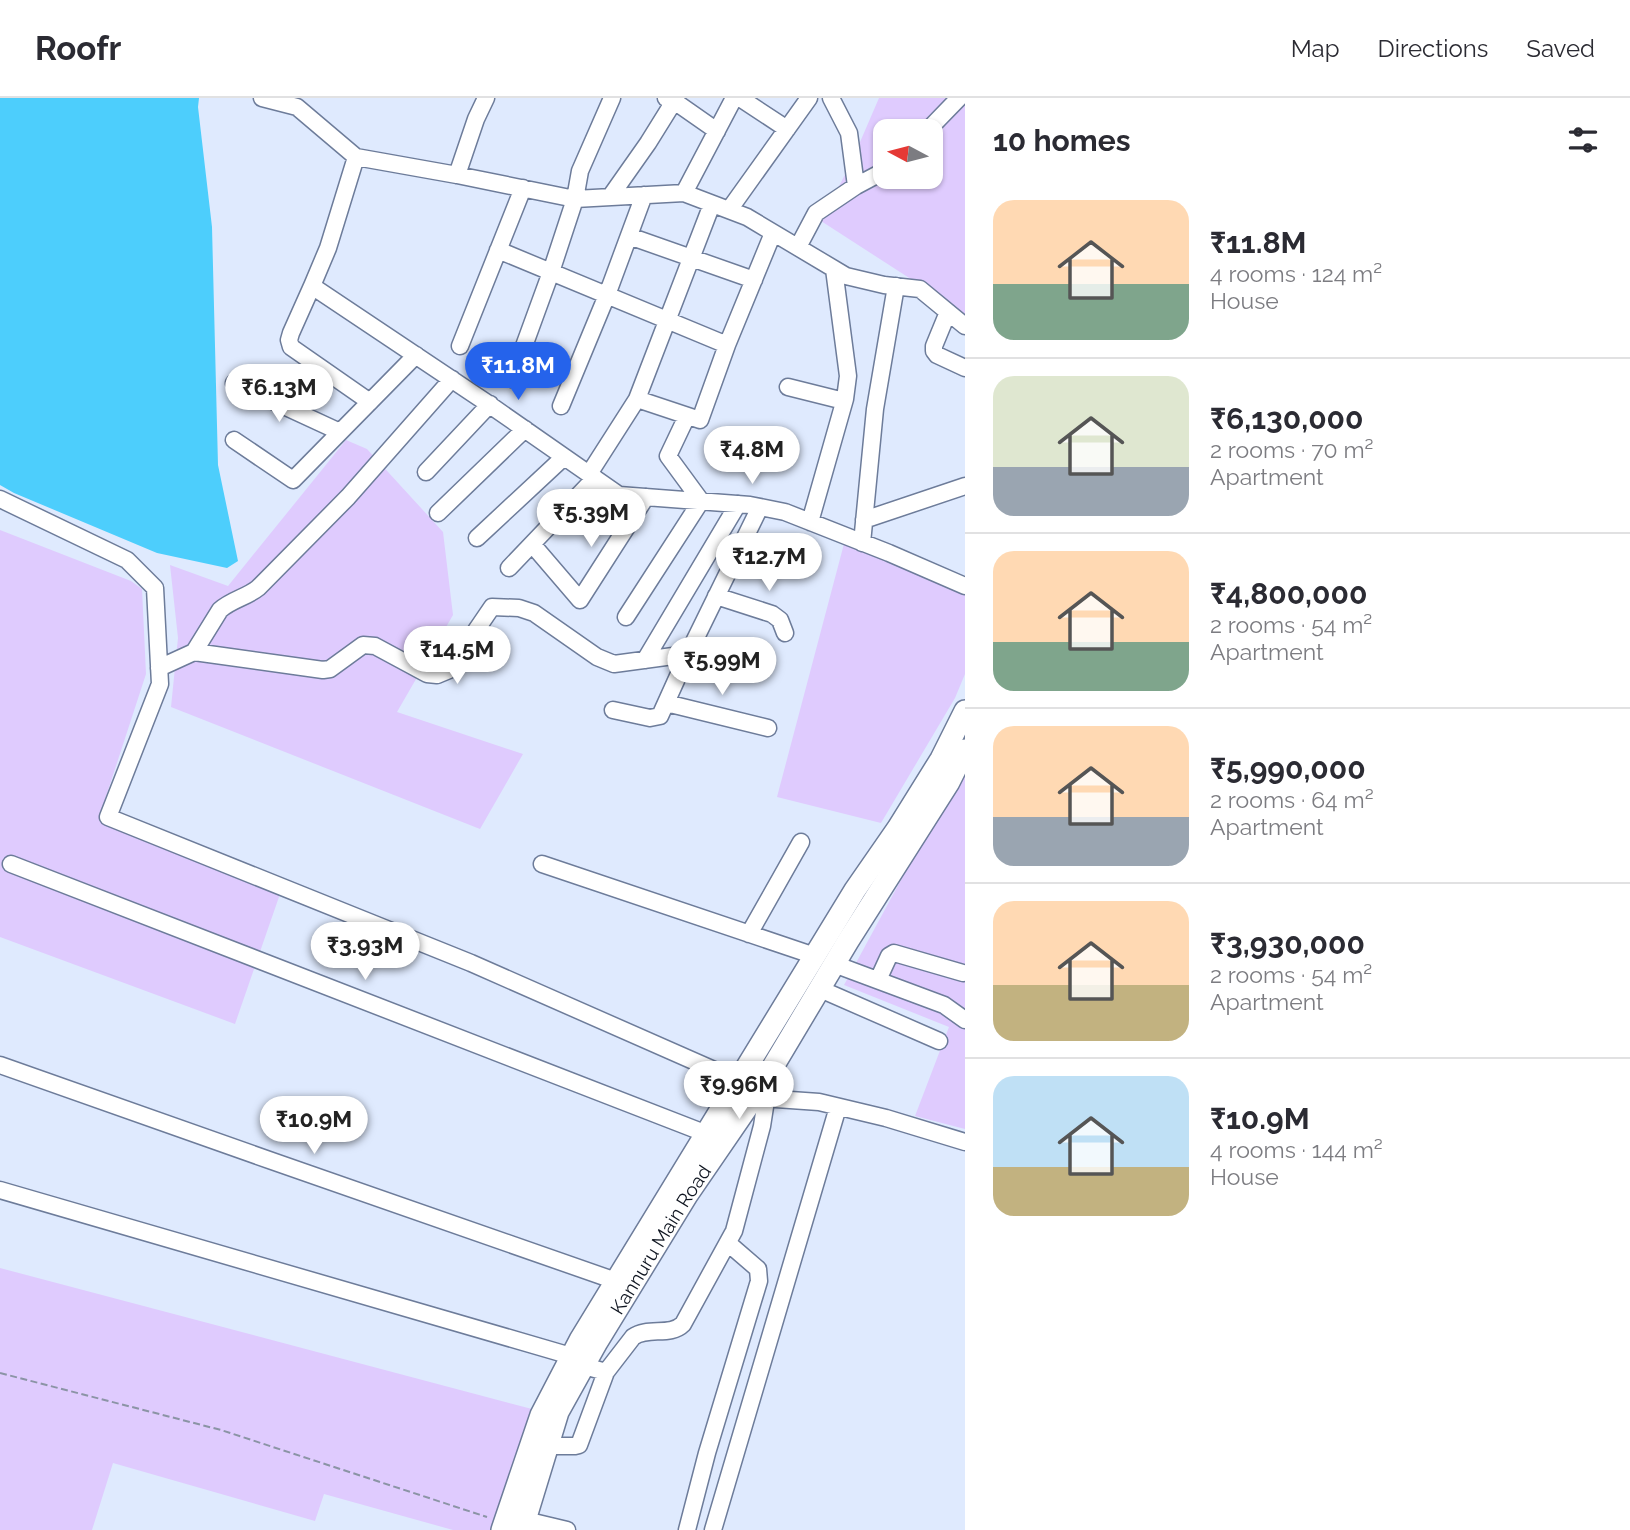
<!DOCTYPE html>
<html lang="en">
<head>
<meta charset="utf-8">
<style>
  :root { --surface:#fff; --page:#f7f7f7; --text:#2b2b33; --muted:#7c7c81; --line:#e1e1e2; --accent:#2563eb }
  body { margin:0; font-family:Raleway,sans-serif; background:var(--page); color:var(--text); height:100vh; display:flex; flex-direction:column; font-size:26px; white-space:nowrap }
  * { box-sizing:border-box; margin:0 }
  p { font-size:23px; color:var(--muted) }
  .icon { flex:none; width:38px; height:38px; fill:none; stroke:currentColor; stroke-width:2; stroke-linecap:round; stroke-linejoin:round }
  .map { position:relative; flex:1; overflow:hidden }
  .side { display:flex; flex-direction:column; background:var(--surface); width:665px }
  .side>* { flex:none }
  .needle { width:46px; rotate:277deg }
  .buttons { position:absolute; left:873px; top:21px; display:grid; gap:14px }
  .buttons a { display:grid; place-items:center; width:70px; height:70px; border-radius:14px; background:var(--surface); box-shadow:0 2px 5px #0004; font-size:35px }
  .price { position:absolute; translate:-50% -60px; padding:0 16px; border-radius:24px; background:#fff; color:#222; font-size:23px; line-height:46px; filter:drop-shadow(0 2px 4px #0008) }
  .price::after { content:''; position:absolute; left:50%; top:42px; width:21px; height:16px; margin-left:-10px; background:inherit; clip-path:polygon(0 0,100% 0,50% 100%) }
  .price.active { background:var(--accent); color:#fff }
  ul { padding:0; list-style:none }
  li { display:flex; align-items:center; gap:21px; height:175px; padding:0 28px }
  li+li { border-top:2px solid var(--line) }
  li span { display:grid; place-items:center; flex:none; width:196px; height:140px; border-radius:21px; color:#555 }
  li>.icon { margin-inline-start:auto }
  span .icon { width:84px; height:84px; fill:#fffc; stroke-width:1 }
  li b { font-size:30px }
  h2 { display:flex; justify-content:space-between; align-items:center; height:84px; padding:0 28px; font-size:30px }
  header { display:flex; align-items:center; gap:42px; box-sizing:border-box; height:98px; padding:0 35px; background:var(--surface); border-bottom:2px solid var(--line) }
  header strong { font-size:33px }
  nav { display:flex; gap:38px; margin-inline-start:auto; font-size:24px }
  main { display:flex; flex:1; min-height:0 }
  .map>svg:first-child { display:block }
  .green { fill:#dfcbfe; fill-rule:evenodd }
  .water { fill:#4dcefc }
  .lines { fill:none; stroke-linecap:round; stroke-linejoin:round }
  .minor-casing { stroke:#6d7c9a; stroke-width:19 }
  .major-casing { stroke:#6d7c9a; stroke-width:24 }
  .path { stroke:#8b94a5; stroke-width:2; stroke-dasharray:7 3.5; stroke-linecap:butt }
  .minor { stroke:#fff; stroke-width:16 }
  .major { stroke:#fff; stroke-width:21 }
  .labels { text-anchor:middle; stroke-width:6; stroke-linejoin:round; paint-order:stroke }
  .street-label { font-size:19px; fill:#0f1520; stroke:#dfeafe }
</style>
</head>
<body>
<header>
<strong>Roofr</strong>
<nav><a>Map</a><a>Directions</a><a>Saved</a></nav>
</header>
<main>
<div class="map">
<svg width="965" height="1432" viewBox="0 0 965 1432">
  <rect width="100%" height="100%" fill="#dfeafe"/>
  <!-- green -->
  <path class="green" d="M 879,0 L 965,0 L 965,216 L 821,123 L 851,65 ZM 886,33 L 931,33 L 931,79 L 886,79 Z
    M 346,342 L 367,351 L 443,434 L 453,517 L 397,614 L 523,656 L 480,731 L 171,609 L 178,540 L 170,467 L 228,488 Z
    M 0,432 L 131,483 L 142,491 L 146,576 L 99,720 L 280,796 L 235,926 L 0,839 Z
    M 845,442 L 965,496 L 965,576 L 955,600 L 881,725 L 777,699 Z
    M 965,664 L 965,1031 L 915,1018 L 949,929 L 844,887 Z
    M 0,1170 L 532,1311 L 495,1432 L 453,1432 L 324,1396 L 315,1423 L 113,1365 L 92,1432 L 0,1432 Z"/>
  <!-- water -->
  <path class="water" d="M 0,0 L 199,0 L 198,9 L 212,129 L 218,367 L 238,463 L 227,470 L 157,455 L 14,395 L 0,387 Z"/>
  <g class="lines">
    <defs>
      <path id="minor" d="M 262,0 L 297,9 L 356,59 L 457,77 L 575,101 L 684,95 L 747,119 L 846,178 L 884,187 L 920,191 L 965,228
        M 666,0 L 674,3 L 717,33
        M 740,0 L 787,31
        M 831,0 L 849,35 L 856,88
        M 927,33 L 959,0
        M 356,59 L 328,150 L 312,188 L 487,305 L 619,397 L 750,407 L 785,414 L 889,455 L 965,488
        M 457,77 L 476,21 L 486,0
        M 684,95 L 734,0
        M 610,99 L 648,45 L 676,0
        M 729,112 L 809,0
        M 629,138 L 754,182
        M 798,149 L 816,115 L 856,88 L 886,72
        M 498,152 L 727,247 L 700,322 L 637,301 L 589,376
        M 312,188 L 291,235 L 289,242 L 291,249 L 370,304
        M 948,214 L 934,248 L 934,253 L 937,257 L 965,270
        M 727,247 L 773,135
        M 460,248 L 523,90
        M 512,281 L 551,174 L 575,101 L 580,73 L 612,0
        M 234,285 L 340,334
        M 788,289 L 844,303
        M 637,301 L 712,106
        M 561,308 L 607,197 L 644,97
        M 234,342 L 293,382 L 416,257
        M 426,374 L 490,306
        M 0,401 L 127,462 L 155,490 L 160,586 L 108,719 L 471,865 L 739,983 L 776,1001 L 819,1004 L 886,1020 L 965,1044
        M 438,415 L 525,331
        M 864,422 L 965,388
        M 810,424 L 845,301 L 848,278 L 834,171
        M 477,440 L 564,359
        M 862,445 L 875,311 L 896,188
        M 532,446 L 580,502 L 646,399
        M 509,470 L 595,380
        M 716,498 L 772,516 L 780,522 L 785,535
        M 626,519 L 701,403 L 668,358 L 687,318
        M 194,554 L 323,572 L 330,571 L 363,547 L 375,548 L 427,576 L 437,577 L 449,572 L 492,509 L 519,510 L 534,515 L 597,559 L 614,566 L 688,556
        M 645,562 L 738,406
        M 159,570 L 194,554 L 220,512 C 231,502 247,499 258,490 L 348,399 L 452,281
        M 666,605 L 768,630
        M 613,612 L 650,620 L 660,618 L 688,556 L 760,409
        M 11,766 L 707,1036
        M 542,766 L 815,858
        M 749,836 L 801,744
        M 834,866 L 944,907 L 965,922
        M 878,882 L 889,858 L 894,855 L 963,875
        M 820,891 L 939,943
        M 0,967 L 272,1063 L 616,1183
        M 0,1092 L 571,1258
        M 584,1268 L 606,1274 L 633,1239 C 648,1228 670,1239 683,1226 L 734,1133 L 762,1028 L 767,996
        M 547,1348 L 575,1348 L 579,1347 L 606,1274
        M 525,1422 L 567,1432
        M 687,1432 L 707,1355 L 759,1183 L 758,1171 L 729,1146
        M 713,1432 L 838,1009"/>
      <g id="major">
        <path d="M 502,1432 L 541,1317 L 580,1242 L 855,792 L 898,730 L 941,661 L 965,613"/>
        <path id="s1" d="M 522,1432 L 558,1314 L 597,1244 L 687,1097 L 759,992 L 848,843 L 949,684 L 965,652"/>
      </g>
    </defs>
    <!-- minor casing -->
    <use href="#minor" class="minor-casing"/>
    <!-- major casing -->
    <use href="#major" class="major-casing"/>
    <!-- path -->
    <path class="path" d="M 0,1275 L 221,1332 L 487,1419"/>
    <!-- minor -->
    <use href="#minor" class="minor"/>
    <!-- major -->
    <use href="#major" class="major"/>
  </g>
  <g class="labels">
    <!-- street labels -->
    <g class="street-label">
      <text dy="7" stroke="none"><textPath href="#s1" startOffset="324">Kannuru Main Road</textPath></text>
    </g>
  </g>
</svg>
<div class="buttons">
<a><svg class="needle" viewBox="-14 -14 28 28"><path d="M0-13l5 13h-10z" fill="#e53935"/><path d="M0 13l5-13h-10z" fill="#7c7c81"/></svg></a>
</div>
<b class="price active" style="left:518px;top:304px">₹11.8M</b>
<b class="price" style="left:279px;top:326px">₹6.13M</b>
<b class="price" style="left:752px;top:388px">₹4.8M</b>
<b class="price" style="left:591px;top:451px">₹5.39M</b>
<b class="price" style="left:769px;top:495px">₹12.7M</b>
<b class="price" style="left:457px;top:588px">₹14.5M</b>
<b class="price" style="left:722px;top:599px">₹5.99M</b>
<b class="price" style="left:365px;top:884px">₹3.93M</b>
<b class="price" style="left:739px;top:1023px">₹9.96M</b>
<b class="price" style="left:314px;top:1058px">₹10.9M</b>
</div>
<section class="side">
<h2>10 homes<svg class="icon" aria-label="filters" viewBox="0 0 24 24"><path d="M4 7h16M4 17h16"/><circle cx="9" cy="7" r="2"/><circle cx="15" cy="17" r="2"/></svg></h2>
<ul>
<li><span style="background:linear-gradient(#ffd9b3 60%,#7fa58c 0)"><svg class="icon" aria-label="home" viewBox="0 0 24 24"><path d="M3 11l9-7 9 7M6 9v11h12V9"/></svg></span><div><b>₹11.8M</b><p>4 rooms · 124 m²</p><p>House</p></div></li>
<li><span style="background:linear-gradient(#dfe7d0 65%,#9aa5b1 0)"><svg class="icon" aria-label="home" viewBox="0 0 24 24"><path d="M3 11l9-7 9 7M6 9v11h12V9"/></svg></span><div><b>₹6,130,000</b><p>2 rooms · 70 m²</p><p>Apartment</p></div></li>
<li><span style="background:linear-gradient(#ffd9b3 65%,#7fa58c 0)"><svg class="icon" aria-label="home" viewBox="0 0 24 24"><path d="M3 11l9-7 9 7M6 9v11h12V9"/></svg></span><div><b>₹4,800,000</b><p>2 rooms · 54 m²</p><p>Apartment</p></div></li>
<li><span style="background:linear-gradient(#ffd9b3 65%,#9aa5b1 0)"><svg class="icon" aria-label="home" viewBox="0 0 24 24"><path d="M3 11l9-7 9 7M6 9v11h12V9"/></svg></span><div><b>₹5,990,000</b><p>2 rooms · 64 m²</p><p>Apartment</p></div></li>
<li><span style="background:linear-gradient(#ffd9b3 60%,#c2b280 0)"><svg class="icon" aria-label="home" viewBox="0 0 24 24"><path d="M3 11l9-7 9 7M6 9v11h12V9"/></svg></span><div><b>₹3,930,000</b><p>2 rooms · 54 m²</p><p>Apartment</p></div></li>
<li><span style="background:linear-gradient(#bfe0f5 65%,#c2b280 0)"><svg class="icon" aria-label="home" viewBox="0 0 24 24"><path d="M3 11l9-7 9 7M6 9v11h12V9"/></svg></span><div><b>₹10.9M</b><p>4 rooms · 144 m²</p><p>House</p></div></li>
</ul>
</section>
</main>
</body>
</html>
